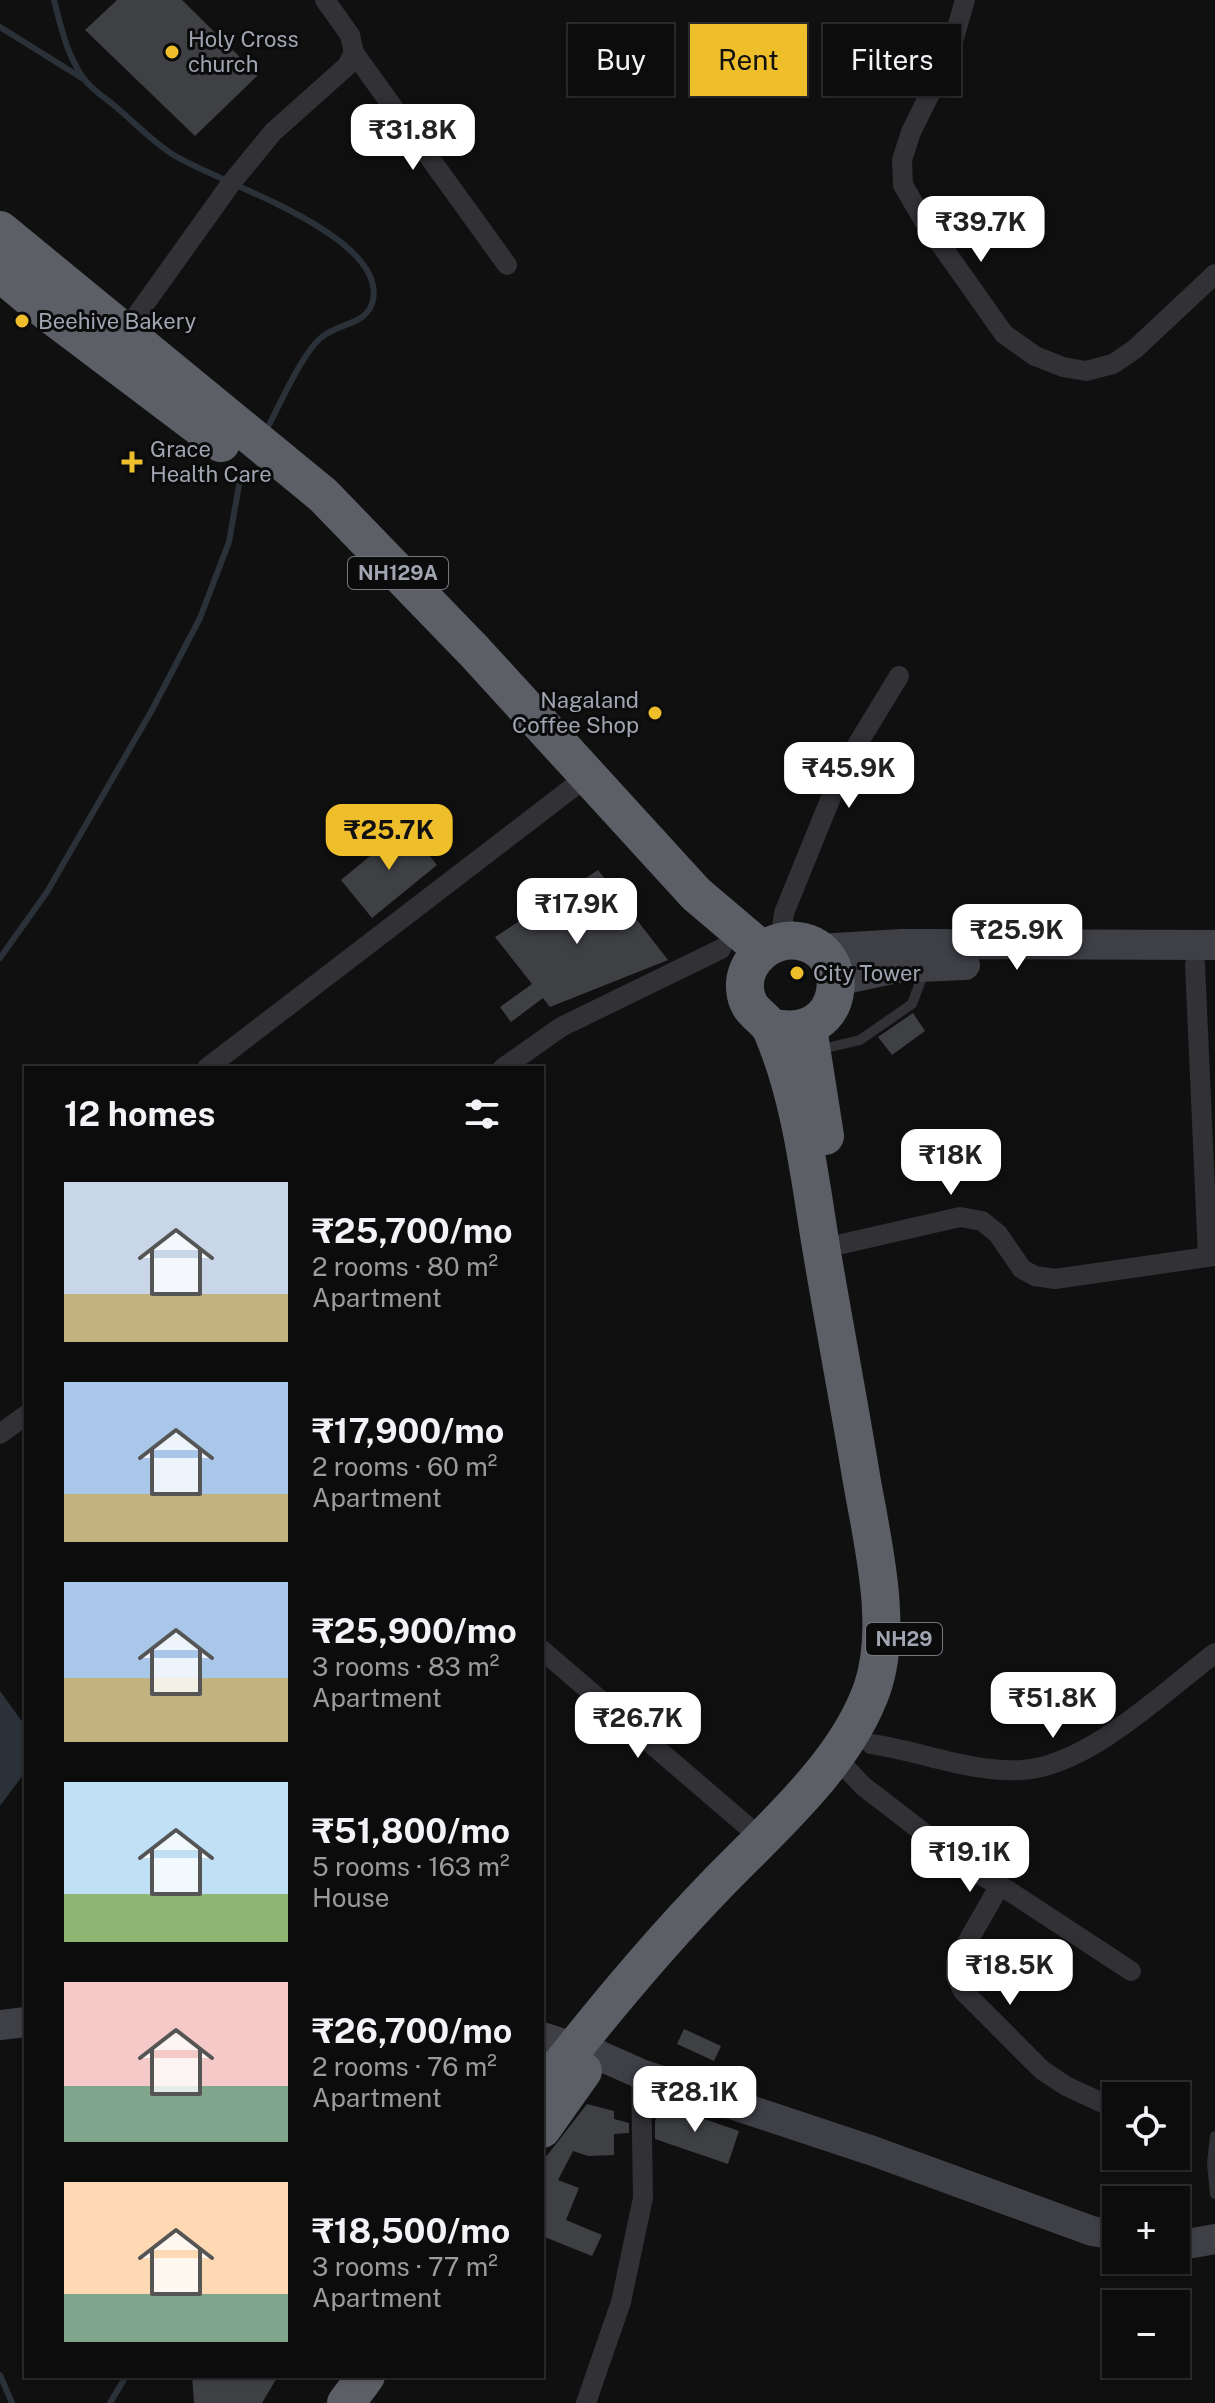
<!DOCTYPE html>
<html lang="en">
<head>
<meta charset="utf-8">
<style>
  :root { --surface:#0c0c0d; --page:#151516; --text:#f1f3f6; --muted:#9a9b9d; --line:#2c2c2e; --accent:#eebe2b }
  body { margin:0; font-family:"Public Sans",sans-serif; background:var(--page); color:var(--text); height:100vh; display:flex; flex-direction:column; font-size:30px; white-space:nowrap }
  * { box-sizing:border-box; margin:0 }
  p { font-size:26px; color:var(--muted) }
  .icon { flex:none; width:44px; height:44px; fill:none; stroke:currentColor; stroke-width:2; stroke-linecap:round; stroke-linejoin:round }
  .map { position:relative; flex:1; overflow:hidden }
  .sheet { position:absolute; left:24px; top:1066px; width:520px; height:1312px; display:flex; flex-direction:column; background:var(--surface); border-radius:0px; box-shadow:0 2px 6px #0004,0 0 0 2px var(--line) }
  .sheet>* { flex:none }
  .guide { position:absolute; left:568px; top:24px; width:526px; height:72px; display:flex; gap:16px }
  .buttons { position:absolute; left:1102px; top:2082px; display:grid; gap:16px }
  .buttons a { display:grid; place-items:center; width:88px; height:88px; border-radius:0px; background:var(--surface); box-shadow:0 2px 6px #0004,0 0 0 2px var(--line); font-size:40px }
  .price { position:absolute; translate:-50% -68px; padding:0 18px; border-radius:16px; background:#fff; color:#222; font-size:26px; line-height:52px; filter:drop-shadow(0 2px 4px #0008) }
  .price::after { content:''; position:absolute; left:50%; top:48px; width:24px; height:18px; margin-left:-12px; background:inherit; clip-path:polygon(0 0,100% 0,50% 100%) }
  .price.selected { background:var(--accent); color:#111 }
  ul { padding:0; list-style:none }
  li { display:flex; align-items:center; gap:24px; height:200px; padding:0 40px }
  li span { display:grid; place-items:center; flex:none; width:224px; height:160px; border-radius:0px; color:#555 }
  li>.icon { margin-inline-start:auto }
  span .icon { width:96px; height:96px; fill:#fffc; stroke-width:1 }
  li b { font-size:34px }
  h2 { display:flex; justify-content:space-between; align-items:center; height:96px; padding:0 40px; font-size:34px }
  .tag { padding:0 28px; border-radius:0px; background:var(--surface); box-shadow:0 2px 6px #0004,0 0 0 2px var(--line); font-size:28px; line-height:72px }
  .tag.selected { background:var(--accent); color:#111 }
  .map>svg:first-child { display:block }
  .water { fill:#2a3139 }
  .lines { fill:none; stroke-linecap:round; stroke-linejoin:round }
  .stream { stroke:#2a3139; stroke-width:6 }
  .building { fill:#3f4044 }
  .lane { stroke:#313136; stroke-width:10 }
  .street { stroke:#313136; stroke-width:20 }
  .secondary { stroke:#3f4046; stroke-width:30 }
  .highway { stroke:#5d5f67; stroke-width:38 }
  .poi-dot { fill:#eebe2b; stroke:#0b0b0c; stroke-width:3 }
  .labels { text-anchor:middle; stroke-width:6; stroke-linejoin:round; paint-order:stroke }
  .shield { fill:#0b0b0c; stroke:#747780; stroke-width:2 }
  .shield-label { font-size:20px; font-weight:bold; fill:#a1a5b2 }
  .poi-label { font-size:22px; fill:#a1a5b2; stroke:#0b0b0c; text-anchor:start }
</style>
</head>
<body>
<div class="map">
<svg width="1215" height="2403" viewBox="0 0 1215 2403">
  <rect width="100%" height="100%" fill="#101011"/>
  <!-- water -->
  <path class="water" d="M 0,1691 L 26,1727 L 26,1771 L 0,1806 Z"/>
  <g class="lines">
    <!-- stream -->
    <path class="stream" d="M 54,0 C 61,28 67,55 84,79 C 92,90 106,98 116,107 C 134,122 152,141 172,154 C 215,182 386,233 373,300 C 368,325 338,323 322,337 C 303,352 281,402 269,425
      M 0,27 L 85,80
      M 0,958 L 47,892 L 152,710 L 200,618 L 229,542 L 241,474
      M 0,2375 L 12,2403
      M 110,2403 L 126,2376"/>
  </g>
  <!-- building -->
  <path class="building" d="M 117,0 L 182,0 L 258,75 L 195,136 L 85,30 Z
    M 406,826 L 437,865 L 372,918 L 341,880 Z
    M 598,870 L 668,960 L 550,1007 L 543,998 L 511,1022 L 500,1007 L 532,984 L 495,937 Z
    M 913,1013 L 925,1031 L 892,1055 L 878,1037 Z
    M 684,2029 L 721,2046 L 714,2061 L 677,2044 Z
    M 587,2104 L 614,2111 L 614,2119 L 629,2123 L 629,2133 L 614,2134 L 614,2155 L 588,2156 L 573,2151 L 558,2180 L 579,2188 L 566,2220 L 602,2235 L 592,2256 L 542,2236 L 542,2162 Z
    M 661,2104 L 739,2131 L 728,2164 L 655,2139 L 655,2121 Z
    M 192,2376 L 278,2376 L 262,2403 L 194,2403 Z"/>
  <g class="lines">
    <!-- lane -->
    <path class="lane" d="M 818,1050 L 860,1040 L 912,1004 L 925,969
      M 1215,2136 L 1212,2163 L 1215,2194"/>
    <!-- street -->
    <path class="street" d="M 965,0 L 949,55 L 911,132 L 902,160 L 903,185 L 924,221 L 1004,334 L 1035,356 L 1063,367 L 1086,371 L 1113,364 L 1135,349 L 1215,274
      M 354,53 L 507,265
      M 124,333 L 232,182 L 273,132 L 347,66 L 354,53 L 350,35 L 325,0
      M 780,941 L 784,913 L 843,768 L 899,676
      M 1195,964 L 1208,1257
      M 207,1068 L 576,785
      M 503,1068 L 561,1027 L 721,949
      M 842,1244 L 960,1217 L 982,1221 L 998,1234 L 1022,1269 L 1035,1276 L 1055,1279 L 1215,1256
      M 0,1434 L 26,1415
      M 542,1650 L 762,1839
      M 871,1744 C 921,1751 970,1773 1022,1770 C 1088,1766 1164,1692 1215,1653
      M 848,1770 L 863,1786 L 972,1870 L 1009,1891 L 1131,1971
      M 1000,1885 L 956,1962 L 956,1976 L 963,1991 L 1042,2070 L 1066,2086 L 1107,2105
      M 586,2403 L 621,2302 L 643,2198 L 641,2074"/>
    <!-- secondary -->
    <path class="secondary" d="M 818,949 L 902,944 L 1215,945
      M 836,981 L 896,968 L 965,965
      M 0,2025 L 26,2022
      M 542,2037 L 596,2054 L 641,2074 L 873,2151 L 1092,2231 L 1116,2235
      M 1176,2242 L 1193,2243 L 1215,2239"/>
    <!-- highway -->
    <path class="highway" d="M 0,230 L 323,495 L 474,651 L 696,894 L 762,950
      M 0,273 L 50,314 L 221,443
      M 808,1028 L 825,1136
      M 542,2089 C 597,2018 654,1949 716,1885 C 771,1828 845,1765 872,1689 C 894,1626 872,1540 861,1476 C 848,1397 833,1319 820,1241 C 809,1172 800,1096 772,1031 C 765,1015 747,1014 745,989 C 743,961 770,937 798,941 C 856,949 847,1046 770,1027
      M 542,2129 L 583,2071
      M 346,2403 L 366,2376"/>
  </g>
  <!-- markers -->
  <g class="poi-dot">
    <circle cx="172" cy="52" r="8"/>
    <circle cx="22" cy="321" r="8"/>
    <path d="M128 450h8v8h8v8h-8v8h-8v-8h-8v-8h8z"/>
    <circle cx="655" cy="713" r="8"/>
    <circle cx="797" cy="973" r="8"/>
  </g>
  <g class="labels">
    <!-- shield labels -->
    <g class="shield">
      <rect x="348" y="557" width="100" height="32" rx="6"/>
      <rect x="866" y="1623" width="76" height="32" rx="6"/>
    </g>
    <g class="shield-label">
      <text x="398" y="580">NH129A</text>
      <text x="904" y="1646">NH29</text>
    </g>
    <!-- poi labels -->
    <g class="poi-label">
      <text x="188" y="47">Holy Cross<tspan x="188" dy="25">church</tspan></text>
      <text x="38" y="329">Beehive Bakery</text>
      <text x="150" y="457">Grace<tspan x="150" dy="25">Health Care</tspan></text>
      <text x="639" y="708" text-anchor="end">Nagaland<tspan x="639" dy="25">Coffee Shop</tspan></text>
      <text x="813" y="981">City Tower</text>
    </g>
  </g>
</svg>
<div class="buttons">
<a><svg class="icon" aria-label="locate" viewBox="0 0 24 24"><circle cx="12" cy="12" r="6"/><path d="M12 2v4M12 18v4M2 12h4M18 12h4"/></svg></a>
<a>+</a>
<a>−</a>
</div>
<b class="price" style="left:413px;top:172px">₹31.8K</b>
<b class="price" style="left:981px;top:264px">₹39.7K</b>
<b class="price" style="left:849px;top:810px">₹45.9K</b>
<b class="price selected" style="left:389px;top:872px">₹25.7K</b>
<b class="price" style="left:577px;top:946px">₹17.9K</b>
<b class="price" style="left:1017px;top:972px">₹25.9K</b>
<b class="price" style="left:951px;top:1197px">₹18K</b>
<b class="price" style="left:1053px;top:1740px">₹51.8K</b>
<b class="price" style="left:638px;top:1760px">₹26.7K</b>
<b class="price" style="left:970px;top:1894px">₹19.1K</b>
<b class="price" style="left:1010px;top:2007px">₹18.5K</b>
<b class="price" style="left:695px;top:2134px">₹28.1K</b>
<div class="guide">
<a class="tag">Buy</a>
<a class="tag selected">Rent</a>
<a class="tag">Filters</a>
</div>
<section class="sheet">
<h2>12 homes<svg class="icon" aria-label="filters" viewBox="0 0 24 24"><path d="M4 7h16M4 17h16"/><circle cx="9" cy="7" r="2"/><circle cx="15" cy="17" r="2"/></svg></h2>
<ul>
<li><span style="background:linear-gradient(#c9d6e8 70%,#c2b280 0)"><svg class="icon" aria-label="home" viewBox="0 0 24 24"><path d="M3 11l9-7 9 7M6 9v11h12V9"/></svg></span><div><b>₹25,700/mo</b><p>2 rooms · 80 m²</p><p>Apartment</p></div></li>
<li><span style="background:linear-gradient(#a9c7e8 70%,#c2b280 0)"><svg class="icon" aria-label="home" viewBox="0 0 24 24"><path d="M3 11l9-7 9 7M6 9v11h12V9"/></svg></span><div><b>₹17,900/mo</b><p>2 rooms · 60 m²</p><p>Apartment</p></div></li>
<li><span style="background:linear-gradient(#a9c7e8 60%,#c2b280 0)"><svg class="icon" aria-label="home" viewBox="0 0 24 24"><path d="M3 11l9-7 9 7M6 9v11h12V9"/></svg></span><div><b>₹25,900/mo</b><p>3 rooms · 83 m²</p><p>Apartment</p></div></li>
<li><span style="background:linear-gradient(#bfe0f5 70%,#8fb573 0)"><svg class="icon" aria-label="home" viewBox="0 0 24 24"><path d="M3 11l9-7 9 7M6 9v11h12V9"/></svg></span><div><b>₹51,800/mo</b><p>5 rooms · 163 m²</p><p>House</p></div></li>
<li><span style="background:linear-gradient(#f6c9c9 65%,#7fa58c 0)"><svg class="icon" aria-label="home" viewBox="0 0 24 24"><path d="M3 11l9-7 9 7M6 9v11h12V9"/></svg></span><div><b>₹26,700/mo</b><p>2 rooms · 76 m²</p><p>Apartment</p></div></li>
<li><span style="background:linear-gradient(#ffd9b3 70%,#7fa58c 0)"><svg class="icon" aria-label="home" viewBox="0 0 24 24"><path d="M3 11l9-7 9 7M6 9v11h12V9"/></svg></span><div><b>₹18,500/mo</b><p>3 rooms · 77 m²</p><p>Apartment</p></div></li>
</ul>
</section>
</div>
</body>
</html>
